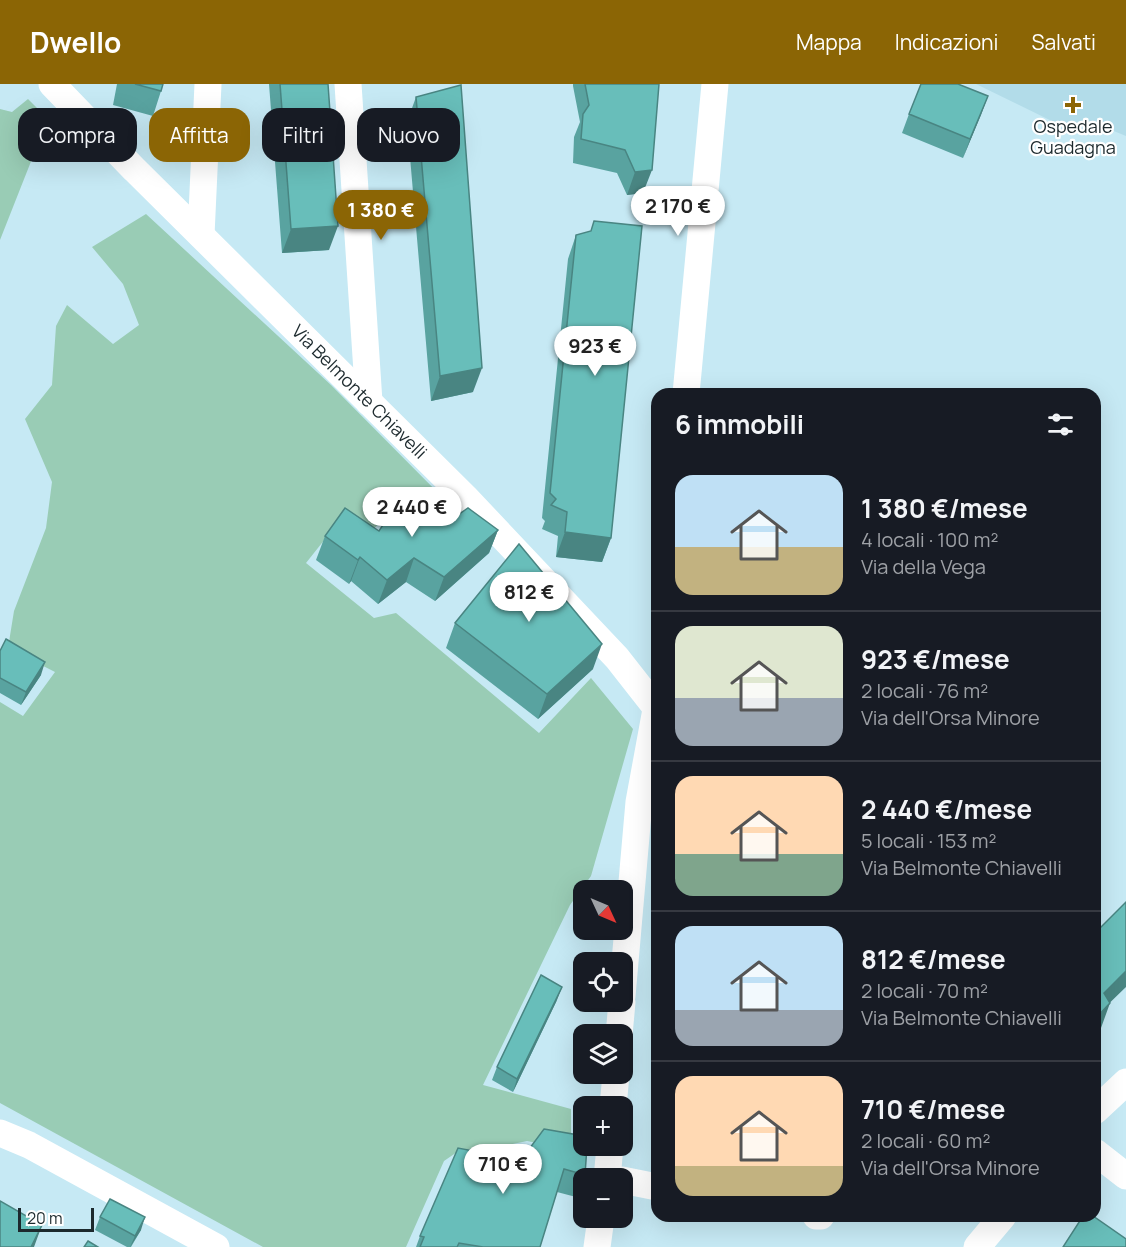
<!DOCTYPE html>
<html lang="it">
<head>
<meta charset="utf-8">
<style>
  :root { --surface:#171b24; --page:#242831; --text:#f1f3f6; --muted:#9ea1a6; --line:#363941; --accent:#8b6505 }
  body { margin:0; font-family:Manrope,sans-serif; background:var(--page); color:var(--text); height:100vh; display:flex; flex-direction:column; font-size:22px; white-space:nowrap }
  * { box-sizing:border-box; margin:0 }
  p { font-size:20px; color:var(--muted) }
  .icon { flex:none; width:33px; height:33px; fill:none; stroke:currentColor; stroke-width:2; stroke-linecap:round; stroke-linejoin:round }
  .map { position:relative; flex:1; overflow:hidden }
  .side { position:absolute; left:651px; top:304px; width:450px; height:834px; display:flex; flex-direction:column; background:var(--surface); border-radius:18px; box-shadow:0 6px 24px #0002 }
  .side>* { flex:none }
  .top-card { position:absolute; left:18px; top:24px; width:543px; height:54px; display:flex; gap:12px }
  .needle { width:39px; rotate:134deg }
  .controls { position:absolute; left:573px; top:796px; display:grid; gap:12px }
  .controls a { display:grid; place-items:center; width:60px; height:60px; border-radius:12px; background:var(--surface); box-shadow:0 6px 24px #0002; font-size:30px }
  .scale { position:absolute; left:18px; bottom:15px; width:76px; box-sizing:border-box; padding-left:6px; border:3px solid #1c292d; border-top:0; font-size:16px; line-height:21px; white-space:nowrap; color:#1c292d; -webkit-text-stroke:4px #fff; paint-order:stroke }
  .price { position:absolute; translate:-50% -51px; padding:0 14px; border-radius:21px; background:#fff; color:#222; font-size:20px; line-height:39px; filter:drop-shadow(0 2px 3px #0008) }
  .price::after { content:''; position:absolute; left:50%; top:36px; width:18px; height:14px; margin-left:-9px; background:inherit; clip-path:polygon(0 0,100% 0,50% 100%) }
  .price.current { background:var(--accent); color:#fff }
  ul { padding:0; list-style:none }
  li { display:flex; align-items:center; gap:18px; height:150px; padding:0 24px }
  li+li { border-top:2px solid var(--line) }
  li span { display:grid; place-items:center; flex:none; width:168px; height:120px; border-radius:18px; color:#555 }
  li>.icon { margin-inline-start:auto }
  span .icon { width:72px; height:72px; fill:#fffc; stroke-width:1 }
  li b { font-size:26px }
  h2 { display:flex; justify-content:space-between; align-items:center; height:72px; padding:0 24px; font-size:26px }
  .pill { padding:0 21px; border-radius:18px; background:var(--surface); box-shadow:0 6px 24px #0002; font-size:21px; line-height:54px }
  .pill.current { background:var(--accent); color:#fff }
  header { display:flex; align-items:center; gap:36px; box-sizing:border-box; height:84px; padding:0 30px; background:var(--accent); color:#fff }
  header strong { font-size:28px }
  nav { display:flex; gap:33px; margin-inline-start:auto; font-size:21px }
  .map>svg:first-child { display:block }
  .built { fill:#b2dce9 }
  .green { fill:#99ccb5 }
  .lines { fill:none; stroke-linecap:round; stroke-linejoin:round }
  .minor { stroke:#fff; stroke-width:27 }
  .wall { fill:#59a3a0 }
  .shaded-wall { fill:#498582 }
  .building { fill:#68beba; stroke:#498582; stroke-width:1.5 }
  .poi-dot { fill:#8b6505; stroke:#fff; stroke-width:2 }
  .labels { text-anchor:middle; stroke-width:4.5; stroke-linejoin:round; paint-order:stroke }
  .poi-label { font-size:18px; fill:#1c292d; stroke:#fff }
  .street-label { font-size:18px; fill:#1c292d; stroke:#fff }
</style>
</head>
<body>
<header>
<strong>Dwello</strong>
<nav><a>Mappa</a><a>Indicazioni</a><a>Salvati</a></nav>
</header>
<div class="map">
<svg width="1126" height="1163" viewBox="0 0 1126 1163">
  <rect width="100%" height="100%" fill="#c6e9f4"/>
  <!-- built -->
  <path class="built" d="M 976,0 L 1126,0 L 1126,52 L 1104,43 L 1064,43 Z"/>
  <!-- green -->
  <path class="green" d="M 28,15 L 51,38 L 43,47 L 0,156 L 0,25 L 12,28 Z
    M 146,130 L 331,301 L 462,433 L 442,444 L 415,423 L 386,433 L 363,455 L 337,440 L 306,479 L 374,534 L 396,529 L 539,649 L 591,594 L 633,645 L 591,792 L 570,821 L 483,1001 L 571,1025 L 571,1066 L 527,1057 L 489,1065 L 460,1066 L 444,1077 L 406,1163 L 263,1163 L 0,1019 L 0,618 L 23,632 L 55,588 L 8,564 L 14,527 L 46,444 L 52,398 L 25,335 L 52,301 L 56,242 L 67,221 L 113,260 L 139,241 L 123,200 L 92,163 Z"/>
  <g class="lines">
    <!-- minor -->
    <g class="minor">
      <path id="s1" d="M 52,0 L 135,86 L 465,413 L 617,574 L 657,625"/>
      <path d="M 348,0 L 369,318"/>
      <path d="M 201,151 L 208,0"/>
      <path d="M 686,310 L 715,0"/>
      <path d="M 622,912 L 639,718 L 657,620"/>
      <path d="M 619,951 L 622,918"/>
      <path d="M 613,1023 L 616,990"/>
      <path d="M 1095,1027 L 1126,998"/>
      <path d="M 0,1049 L 29,1061 L 216,1163"/>
      <path d="M 1095,1068 L 1126,1092"/>
      <path d="M 607,1095 L 610,1062"/>
      <path d="M 622,1096 L 657,1103"/>
      <path d="M 816,1132 L 821,1132"/>
      <path d="M 597,1163 L 601,1134"/>
      <path d="M 977,1163 L 1003,1132"/>
    </g>
  </g>
  <!-- wall -->
  <path class="wall" d="M 117,0 L 163,0 L 161,7 L 153,32 L 113,21 Z
    M 269,0 L 328,0 L 329,166 L 282,169 Z
    M 573,0 L 659,0 L 643,109 L 627,111 L 617,89 L 573,79 L 574,53 L 580,38 L 573,2 Z
    M 988,12 L 963,74 L 902,49 L 909,30 Z
    M 416,13 L 473,308 L 431,317 L 407,38 Z
    M 594,137 L 611,454 L 602,478 L 556,473 L 558,452 L 542,445 L 545,437 L 542,434 L 568,175 L 576,151 L 591,148 Z
    M 452,435 L 498,446 L 489,469 L 435,517 L 406,498 L 378,520 L 351,497 L 349,500 L 316,476 L 325,452 L 379,447 Z
    M 455,539 L 593,585 L 538,635 L 446,564 Z
    M 0,567 L 41,591 L 21,621 L 0,609 Z
    M 557,916 L 513,1008 L 492,996 L 497,983 Z
    M 544,1045 L 585,1091 L 576,1113 L 557,1108 L 540,1163 L 416,1163 L 420,1152 L 521,1076 Z
    M 100,1133 L 141,1146 L 131,1163 L 127,1163 L 95,1146 Z"/>
  <!-- shaded-wall -->
  <path class="shaded-wall" d="M 988,12 L 981,31 L 963,74 L 970,55 Z
    M 652,86 L 643,109 L 627,111 L 635,88 Z
    M 338,142 L 329,166 L 282,169 L 291,145 Z
    M 482,284 L 473,308 L 431,317 L 440,292 Z
    M 498,446 L 489,469 L 435,517 L 444,493 Z
    M 565,448 L 611,454 L 602,478 L 556,473 Z
    M 360,473 L 351,497 L 349,500 L 358,476 Z
    M 414,474 L 406,498 L 378,520 L 387,496 Z
    M 602,560 L 593,585 L 538,635 L 547,610 Z
    M 45,578 L 41,591 L 21,621 L 26,608 Z
    M 1126,887 L 1126,903 L 1095,933 L 1104,909 Z
    M 562,903 L 557,916 L 513,1008 L 517,995 Z
    M 1110,919 L 1101,944 L 1095,950 L 1095,935 Z
    M 145,1133 L 141,1146 L 130,1163 L 135,1152 Z
    M 42,1141 L 34,1163 L 31,1163 Z"/>
  <!-- building -->
  <path class="building" d="M 135,0 L 163,0 L 161,7 Z
    M 280,0 L 328,0 L 338,142 L 291,145 Z
    M 585,0 L 659,0 L 652,86 L 635,88 L 625,66 L 581,55 L 583,30 L 589,21 Z
    M 921,0 L 958,0 L 988,12 L 970,55 L 909,30 Z
    M 461,1 L 482,284 L 440,292 L 416,13 Z
    M 594,137 L 642,142 L 611,454 L 565,448 L 567,428 L 551,421 L 556,415 L 550,409 L 576,151 L 591,147 Z
    M 420,411 L 452,435 L 468,424 L 498,446 L 444,493 L 414,474 L 387,496 L 360,473 L 358,476 L 325,452 L 345,424 L 379,447 L 394,424 Z
    M 519,460 L 602,560 L 547,610 L 455,539 Z
    M 6,555 L 45,578 L 26,608 L 0,594 L 0,567 Z
    M 1126,818 L 1126,887 L 1104,909 L 1110,919 L 1095,935 L 1095,849 Z
    M 541,891 L 562,903 L 517,995 L 497,983 Z
    M 544,1045 L 584,1052 L 584,1062 L 587,1062 L 585,1091 L 564,1085 L 540,1163 L 483,1163 L 459,1159 L 457,1163 L 420,1163 L 424,1153 L 420,1152 L 458,1064 L 521,1076 Z
    M 110,1115 L 145,1133 L 135,1152 L 100,1133 Z
    M 0,1117 L 42,1141 L 31,1163 L 0,1163 Z
    M 1083,1132 L 1093,1132 L 1126,1155 L 1126,1163 L 1063,1163 Z
    M 88,1157 L 98,1163 L 84,1163 Z"/>
  <!-- markers -->
  <path class="poi-dot" d="M1070 12h6v6h6v6h-6v6h-6v-6h-6v-6h6z"/>
  <g class="labels">
    <!-- poi labels -->
    <g class="poi-label">
      <text x="1073" y="49">Ospedale<tspan x="1073" dy="21">Guadagna</tspan></text>
    </g>
    <!-- street labels -->
    <g class="street-label">
      <text dy="6" stroke="none"><textPath href="#s1" startOffset="435">Via Belmonte Chiavelli</textPath></text>
    </g>
  </g>
</svg>
<div class="controls">
<a><svg class="needle" viewBox="-14 -14 28 28"><path d="M0-13l5 13h-10z" fill="#e53935"/><path d="M0 13l5-13h-10z" fill="#9ea1a6"/></svg></a>
<a><svg class="icon" aria-label="locate" viewBox="0 0 24 24"><circle cx="12" cy="12" r="6"/><path d="M12 2v4M12 18v4M2 12h4M18 12h4"/></svg></a>
<a><svg class="icon" aria-label="layers" viewBox="0 0 24 24"><path d="M12 4l9 5-9 5-9-5zM3 14l9 5 9-5"/></svg></a>
<a>+</a>
<a>−</a>
</div>
<div class="scale">20 m</div>
<b class="price" style="left:678px;top:153px">2 170 €</b>
<b class="price current" style="left:381px;top:157px">1 380 €</b>
<b class="price" style="left:595px;top:293px">923 €</b>
<b class="price" style="left:412px;top:454px">2 440 €</b>
<b class="price" style="left:529px;top:539px">812 €</b>
<b class="price" style="left:503px;top:1111px">710 €</b>
<div class="top-card">
<a class="pill">Compra</a>
<a class="pill current">Affitta</a>
<a class="pill">Filtri</a>
<a class="pill">Nuovo</a>
</div>
<section class="side">
<h2>6 immobili<svg class="icon" aria-label="filters" viewBox="0 0 24 24"><path d="M4 7h16M4 17h16"/><circle cx="9" cy="7" r="2"/><circle cx="15" cy="17" r="2"/></svg></h2>
<ul>
<li><span style="background:linear-gradient(#bfe0f5 60%,#c2b280 0)"><svg class="icon" aria-label="home" viewBox="0 0 24 24"><path d="M3 11l9-7 9 7M6 9v11h12V9"/></svg></span><div><b>1 380 €/mese</b><p>4 locali · 100 m²</p><p>Via della Vega</p></div></li>
<li><span style="background:linear-gradient(#dfe7d0 60%,#9aa5b1 0)"><svg class="icon" aria-label="home" viewBox="0 0 24 24"><path d="M3 11l9-7 9 7M6 9v11h12V9"/></svg></span><div><b>923 €/mese</b><p>2 locali · 76 m²</p><p>Via dell'Orsa Minore</p></div></li>
<li><span style="background:linear-gradient(#ffd9b3 65%,#7fa58c 0)"><svg class="icon" aria-label="home" viewBox="0 0 24 24"><path d="M3 11l9-7 9 7M6 9v11h12V9"/></svg></span><div><b>2 440 €/mese</b><p>5 locali · 153 m²</p><p>Via Belmonte Chiavelli</p></div></li>
<li><span style="background:linear-gradient(#bfe0f5 70%,#9aa5b1 0)"><svg class="icon" aria-label="home" viewBox="0 0 24 24"><path d="M3 11l9-7 9 7M6 9v11h12V9"/></svg></span><div><b>812 €/mese</b><p>2 locali · 70 m²</p><p>Via Belmonte Chiavelli</p></div></li>
<li><span style="background:linear-gradient(#ffd9b3 75%,#c2b280 0)"><svg class="icon" aria-label="home" viewBox="0 0 24 24"><path d="M3 11l9-7 9 7M6 9v11h12V9"/></svg></span><div><b>710 €/mese</b><p>2 locali · 60 m²</p><p>Via dell'Orsa Minore</p></div></li>
</ul>
</section>
</div>
</body>
</html>
